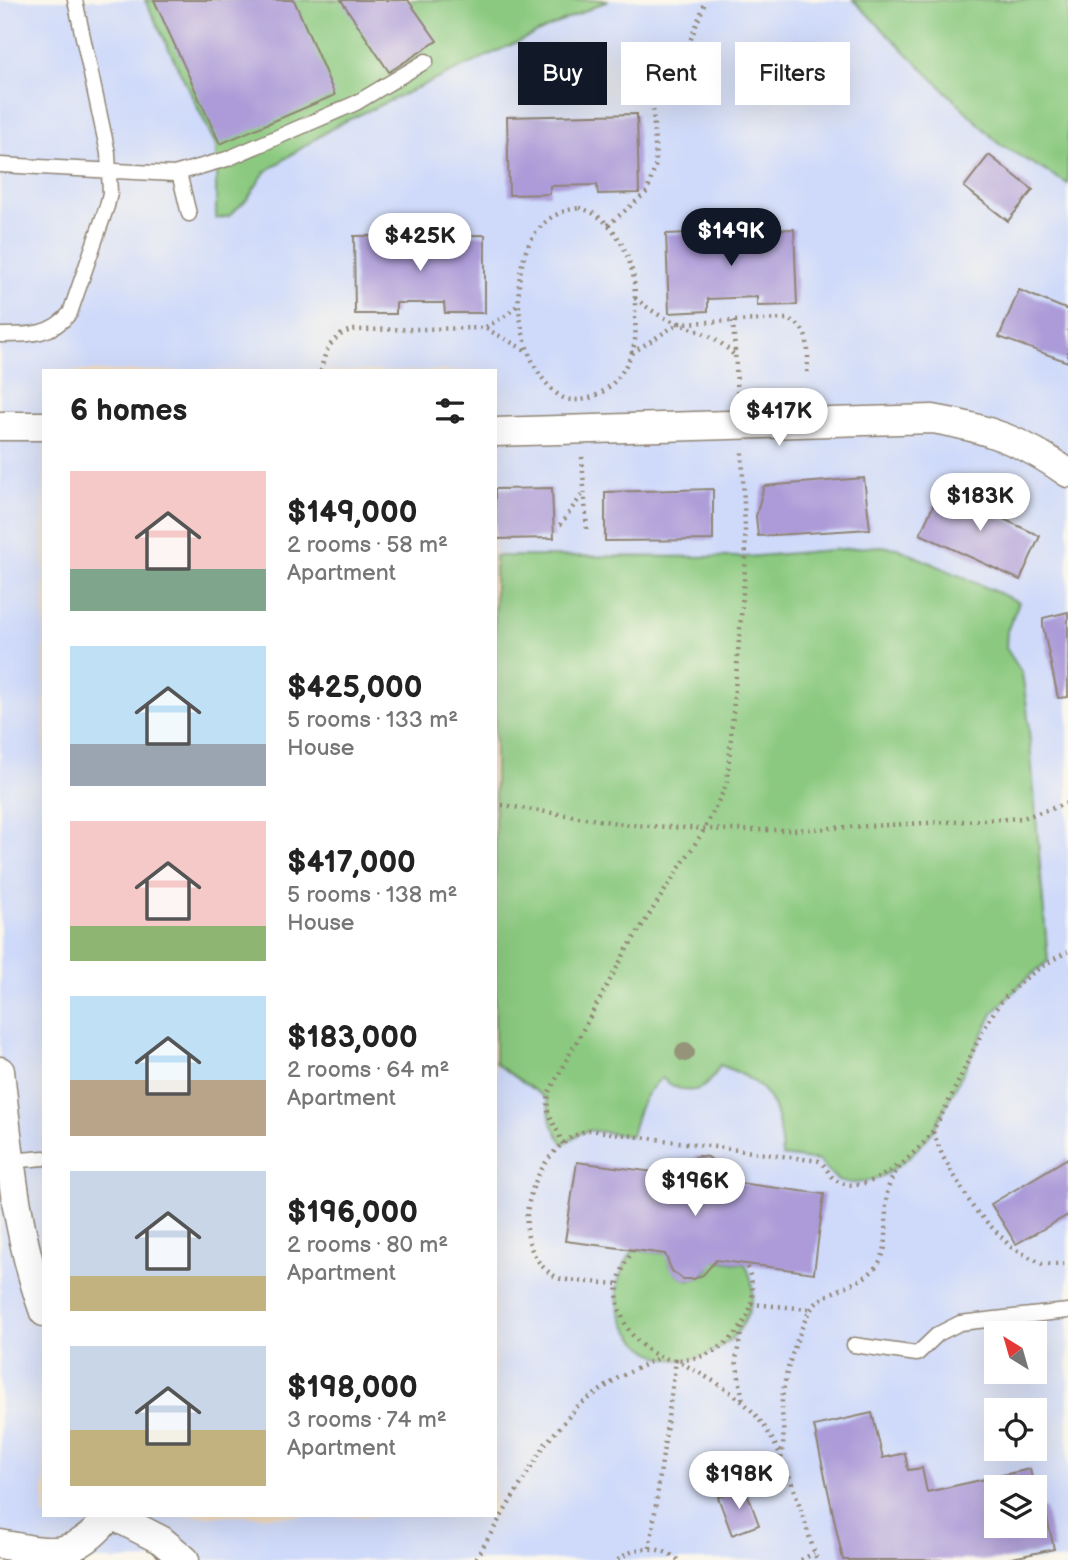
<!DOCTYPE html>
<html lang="en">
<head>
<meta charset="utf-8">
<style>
  :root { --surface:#fff; --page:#f6f6f6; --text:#222; --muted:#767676; --accent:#111827 }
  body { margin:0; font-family:"Balsamiq Sans",sans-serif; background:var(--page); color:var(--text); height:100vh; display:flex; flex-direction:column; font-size:26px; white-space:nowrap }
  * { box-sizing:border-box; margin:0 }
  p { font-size:23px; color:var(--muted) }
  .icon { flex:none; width:38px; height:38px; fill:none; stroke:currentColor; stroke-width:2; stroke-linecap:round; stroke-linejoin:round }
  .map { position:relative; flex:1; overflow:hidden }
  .drawer { position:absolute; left:42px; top:369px; width:455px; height:1148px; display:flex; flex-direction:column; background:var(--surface); border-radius:0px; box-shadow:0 7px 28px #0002 }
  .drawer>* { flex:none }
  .hud { position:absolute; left:518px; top:42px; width:444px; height:63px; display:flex; gap:14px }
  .needle { width:46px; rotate:323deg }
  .fabs { position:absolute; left:984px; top:1321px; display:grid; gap:14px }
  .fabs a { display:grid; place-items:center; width:63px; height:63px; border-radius:0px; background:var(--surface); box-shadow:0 7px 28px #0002; font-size:35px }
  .price { position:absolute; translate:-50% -60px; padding:0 16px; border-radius:24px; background:#fff; color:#222; font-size:23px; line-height:46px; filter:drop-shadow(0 2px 4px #0008) }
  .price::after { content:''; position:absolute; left:50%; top:42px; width:21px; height:16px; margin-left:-10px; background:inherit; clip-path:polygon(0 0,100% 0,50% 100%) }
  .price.selected { background:var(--accent); color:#fff }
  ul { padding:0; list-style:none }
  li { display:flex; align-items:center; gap:21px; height:175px; padding:0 28px }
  li span { display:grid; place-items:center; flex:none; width:196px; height:140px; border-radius:0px; color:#555 }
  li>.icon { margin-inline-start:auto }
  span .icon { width:84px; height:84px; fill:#fffc; stroke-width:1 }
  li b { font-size:30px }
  h2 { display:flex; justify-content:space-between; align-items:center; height:84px; padding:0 28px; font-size:30px }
  .pill { padding:0 24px; border-radius:0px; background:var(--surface); box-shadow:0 7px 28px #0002; font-size:24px; line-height:63px }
  .pill.selected { background:var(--accent); color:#fff }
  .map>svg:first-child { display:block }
  .built { fill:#cfdafa; fill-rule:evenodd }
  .green { fill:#8ac97f; stroke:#5a7a55; stroke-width:2 }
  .building { fill:#ac9bd8 }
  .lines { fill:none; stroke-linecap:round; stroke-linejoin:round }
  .service-casing { stroke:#8f8474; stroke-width:17 }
  .minor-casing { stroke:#8f8474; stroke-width:31 }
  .path { stroke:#8f8474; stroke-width:4.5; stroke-dasharray:2 5; stroke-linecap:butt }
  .service { stroke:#fff; stroke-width:14 }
  .minor { stroke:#fff; stroke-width:28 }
  .tree { fill:#95947a }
</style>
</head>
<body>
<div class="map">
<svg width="1068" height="1560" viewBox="0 0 1068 1560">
  <rect width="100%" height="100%" fill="#fbf7ec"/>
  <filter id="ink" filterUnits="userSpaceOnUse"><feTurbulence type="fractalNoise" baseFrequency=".0143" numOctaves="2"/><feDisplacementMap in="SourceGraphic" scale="14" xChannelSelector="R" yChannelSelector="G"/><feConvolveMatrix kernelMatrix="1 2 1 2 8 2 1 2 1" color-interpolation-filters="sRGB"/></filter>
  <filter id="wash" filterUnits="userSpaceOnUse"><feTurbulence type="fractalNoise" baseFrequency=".00686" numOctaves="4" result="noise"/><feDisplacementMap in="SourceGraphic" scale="28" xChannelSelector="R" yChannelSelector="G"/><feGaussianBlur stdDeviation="1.57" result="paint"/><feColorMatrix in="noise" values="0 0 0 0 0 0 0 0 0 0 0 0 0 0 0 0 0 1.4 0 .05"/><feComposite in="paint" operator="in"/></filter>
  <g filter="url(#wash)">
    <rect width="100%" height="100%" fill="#f3dcbd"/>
    <!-- built -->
    <path class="built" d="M 0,0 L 1068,0 L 1068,1560 L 0,1560 ZM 44,371 L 495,371 L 495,1516 L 44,1516 ZM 996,1334 L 1034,1334 L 1034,1372 L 996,1372 ZM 996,1410 L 1034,1410 L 1034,1449 L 996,1449 ZM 996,1488 L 1034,1488 L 1034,1526 L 996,1526 Z"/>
    <!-- green -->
    <path class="green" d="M 145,0 L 609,0 L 337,125 L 265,172 L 248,198 L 229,216 L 216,219 L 216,145 Z
      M 853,0 L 1068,0 L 1068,184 L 999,144 Z
      M 880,546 L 897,548 L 1019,602 L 1007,631 L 1006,648 L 1022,673 L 1027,707 L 1048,961 L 1026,979 L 994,1012 L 933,1131 C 910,1160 876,1191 838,1181 L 819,1161 L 782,1156 C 779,1104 771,1084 720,1065 C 707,1093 686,1099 662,1078 C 642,1094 637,1112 631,1136 L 589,1130 L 583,1132 L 563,1144 L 551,1122 L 547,1099 L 495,1063 L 495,556 L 746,557 Z
      M 633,1250 L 667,1254 C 671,1285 704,1289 712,1260 L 745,1264 C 754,1280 755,1299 747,1316 C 734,1346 695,1368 662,1357 C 634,1348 613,1313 618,1284 C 620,1272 627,1260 633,1250 Z"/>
    <g id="blocks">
      <!-- building -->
      <path class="building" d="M 154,0 L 294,0 L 335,95 L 220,144 Z
        M 341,0 L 408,0 L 437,41 L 389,72 Z
        M 637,114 L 639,193 L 598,194 L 597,185 L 550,186 L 550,194 L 509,195 L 507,117 Z
        M 989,155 L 1033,190 L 1008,221 L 964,187 Z
        M 794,229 L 797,305 L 757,306 L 757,297 L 708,299 L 708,311 L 669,313 L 666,234 Z
        M 485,235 L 485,313 L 445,313 L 444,303 L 396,303 L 396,314 L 355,314 L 354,236 Z
        M 1019,290 L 1068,310 L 1068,362 L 999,337 Z
        M 864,478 L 870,529 L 758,536 L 756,516 L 764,486 Z
        M 552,488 L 554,538 L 495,539 L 495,489 Z
        M 713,489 L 713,540 L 605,541 L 605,492 Z
        M 941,489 L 962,499 L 966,491 L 988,501 L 984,510 L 1040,536 L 1020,580 L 920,534 Z
        M 1068,612 L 1068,697 L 1058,698 L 1043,627 L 1043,618 Z
        M 698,1156 L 708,1157 L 717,1164 L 724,1181 L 824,1194 L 814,1273 L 716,1260 L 703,1275 L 694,1279 L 683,1279 L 672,1271 L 665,1254 L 565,1241 L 577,1162 L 677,1175 L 682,1164 Z
        M 1068,1158 L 1068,1215 L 1016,1244 L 991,1204 Z
        M 872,1413 L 883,1458 L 905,1453 L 908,1470 L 922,1468 L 927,1492 L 1030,1469 L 1034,1488 L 996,1488 L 996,1526 L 1034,1526 L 1034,1488 L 1039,1509 L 1045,1508 L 1054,1549 L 1003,1560 L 843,1560 L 814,1426 Z
        M 745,1487 L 759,1525 L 732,1535 L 718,1497 Z"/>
    </g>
  </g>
  <g filter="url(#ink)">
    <use href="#blocks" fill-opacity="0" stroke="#8f8474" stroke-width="2"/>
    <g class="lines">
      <defs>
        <path id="service" d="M 0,165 L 174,174 L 227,159 L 356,103 L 426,61
          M 179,173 L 189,214
          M 0,335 C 28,335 51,336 70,313 L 107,206 L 110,193 L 108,153 L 75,0
          M 10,1161 L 44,1158
          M 854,1345 L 917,1354 L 938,1334 L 960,1323 L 1068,1311"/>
        <path id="minor" d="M 0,426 L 44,426
          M 495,432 L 933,419 C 986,428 1024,441 1068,473
          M 0,1071 C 9,1153 16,1234 44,1312
          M 114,1516 L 161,1540 L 185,1560
          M 0,1544 C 53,1554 73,1560 110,1516"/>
      </defs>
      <!-- service casing -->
      <use href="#service" class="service-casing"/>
      <!-- minor casing -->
      <use href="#minor" class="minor-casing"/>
      <!-- path -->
      <path class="path" d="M 579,208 C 610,215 629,249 634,280 C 635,290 635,301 635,312 C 635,324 637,337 633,349 C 625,375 602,402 573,400 C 562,400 554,392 547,384 C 507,339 502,216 579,208 Z
        M 608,225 L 647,192 L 656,164 L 653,108 L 655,95 L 660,82 L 685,54 L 706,0
        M 635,298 C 644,305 653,312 663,317 C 692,330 712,332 735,356
        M 733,321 L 738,397
        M 486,327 L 507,315 L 519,304
        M 632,353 L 679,323 L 787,319 C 813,327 808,355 807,376
        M 321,371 C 324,352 332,335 352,330 L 485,328 L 527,351
        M 582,457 L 587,532
        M 560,525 L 584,492
        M 495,804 L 630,825 L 729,830 L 792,830 L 1023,818 L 1068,803
        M 933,1132 L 943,1157 L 974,1209 L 1011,1247 L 1042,1264 L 1068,1264
        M 563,1144 L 547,1109 L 549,1092 L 627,949 L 704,830 L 727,784 L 746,557 L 742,451
        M 633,1250 C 627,1260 620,1272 618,1284 C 613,1313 634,1348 662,1357 C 695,1368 734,1346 747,1316 C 755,1299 754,1280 745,1264
        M 617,1284 C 606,1283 564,1281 558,1278 C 498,1247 533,1143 589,1130 L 819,1161 C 827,1166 829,1177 837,1181 C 858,1192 883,1177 898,1164
        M 751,1304 L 810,1309
        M 742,1328 L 736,1359 L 743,1402
        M 780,1458 C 787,1441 781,1418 782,1400 C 785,1372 795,1343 806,1318 C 820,1285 863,1291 880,1261 C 893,1237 880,1208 890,1183 C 899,1160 921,1151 933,1130 C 956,1092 971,1049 994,1012 C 1009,988 1043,963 1068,952
        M 650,1548 L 676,1360 C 699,1373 725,1386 745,1404 C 786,1442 799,1509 817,1560
        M 476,1558 L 546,1443 L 578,1406 L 618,1378 L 660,1357
        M 618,1560 C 636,1545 660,1545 678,1560
        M 801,1560 L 814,1553"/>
      <!-- service -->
      <use href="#service" class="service"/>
      <!-- minor -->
      <use href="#minor" class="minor"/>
    </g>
    <!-- trees -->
    <circle class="tree" cx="685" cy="1052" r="10"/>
  </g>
</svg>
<div class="fabs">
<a><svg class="needle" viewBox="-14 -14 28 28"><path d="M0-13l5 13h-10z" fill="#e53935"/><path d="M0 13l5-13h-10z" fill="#767676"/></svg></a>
<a><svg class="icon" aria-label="locate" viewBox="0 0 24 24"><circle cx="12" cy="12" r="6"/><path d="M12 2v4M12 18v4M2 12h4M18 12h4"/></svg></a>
<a><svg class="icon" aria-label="layers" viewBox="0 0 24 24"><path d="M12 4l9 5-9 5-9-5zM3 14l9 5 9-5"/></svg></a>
</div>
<b class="price selected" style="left:731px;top:268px">$149K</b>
<b class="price" style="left:420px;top:273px">$425K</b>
<b class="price" style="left:779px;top:448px">$417K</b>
<b class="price" style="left:980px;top:533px">$183K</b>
<b class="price" style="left:695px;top:1218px">$196K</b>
<b class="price" style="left:739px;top:1511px">$198K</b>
<div class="hud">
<a class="pill selected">Buy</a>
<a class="pill">Rent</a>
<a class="pill">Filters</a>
</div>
<section class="drawer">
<h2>6 homes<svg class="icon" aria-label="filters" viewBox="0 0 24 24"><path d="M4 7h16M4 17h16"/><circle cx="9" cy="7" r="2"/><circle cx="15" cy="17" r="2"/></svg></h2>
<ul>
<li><span style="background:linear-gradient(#f6c9c9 70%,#7fa58c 0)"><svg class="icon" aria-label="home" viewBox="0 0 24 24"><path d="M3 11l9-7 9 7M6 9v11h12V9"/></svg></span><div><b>$149,000</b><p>2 rooms · 58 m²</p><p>Apartment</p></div></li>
<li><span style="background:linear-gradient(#bfe0f5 70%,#9aa5b1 0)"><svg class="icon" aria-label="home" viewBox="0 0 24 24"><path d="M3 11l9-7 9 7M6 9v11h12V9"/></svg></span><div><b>$425,000</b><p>5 rooms · 133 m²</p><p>House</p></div></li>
<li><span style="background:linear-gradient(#f6c9c9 75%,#8fb573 0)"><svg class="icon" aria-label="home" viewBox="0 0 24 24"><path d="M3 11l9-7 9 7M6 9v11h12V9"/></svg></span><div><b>$417,000</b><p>5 rooms · 138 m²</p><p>House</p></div></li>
<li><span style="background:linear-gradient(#bfe0f5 60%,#b9a48a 0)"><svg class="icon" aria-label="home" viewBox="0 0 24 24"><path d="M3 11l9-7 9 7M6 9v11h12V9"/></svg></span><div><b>$183,000</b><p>2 rooms · 64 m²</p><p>Apartment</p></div></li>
<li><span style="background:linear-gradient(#c9d6e8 75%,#c2b280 0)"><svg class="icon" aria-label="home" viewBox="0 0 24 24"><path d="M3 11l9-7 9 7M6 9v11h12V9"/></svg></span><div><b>$196,000</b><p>2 rooms · 80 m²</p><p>Apartment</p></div></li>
<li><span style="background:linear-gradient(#c9d6e8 60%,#c2b280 0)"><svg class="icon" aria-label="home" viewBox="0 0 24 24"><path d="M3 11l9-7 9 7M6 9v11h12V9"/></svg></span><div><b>$198,000</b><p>3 rooms · 74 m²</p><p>Apartment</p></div></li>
</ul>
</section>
</div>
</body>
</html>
